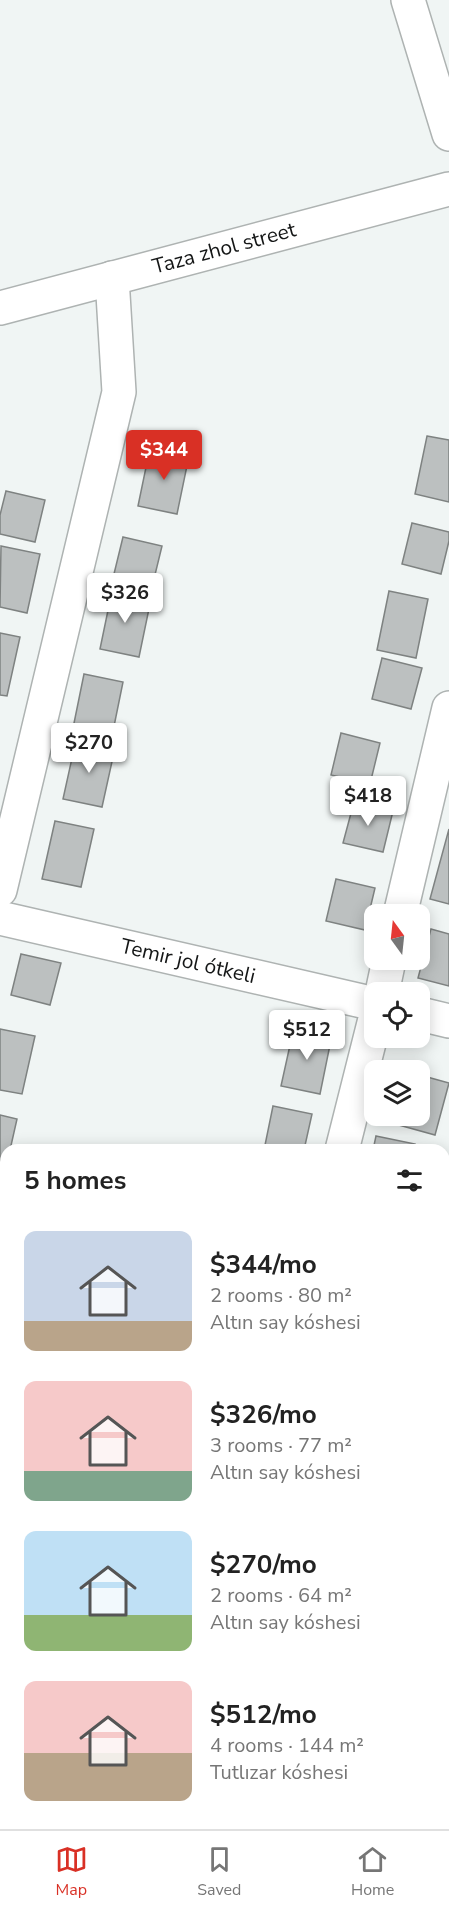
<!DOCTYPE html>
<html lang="en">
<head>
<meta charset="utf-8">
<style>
  :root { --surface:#fff; --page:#f6f6f6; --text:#222; --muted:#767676; --line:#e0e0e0; --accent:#d93025 }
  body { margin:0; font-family:"Nunito Sans",sans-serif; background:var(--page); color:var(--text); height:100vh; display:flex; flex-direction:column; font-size:22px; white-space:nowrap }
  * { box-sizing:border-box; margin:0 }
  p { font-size:20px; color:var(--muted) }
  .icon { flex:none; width:33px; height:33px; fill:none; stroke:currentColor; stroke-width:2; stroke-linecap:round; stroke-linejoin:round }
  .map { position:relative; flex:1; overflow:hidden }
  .panel { position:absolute; left:0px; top:1144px; width:450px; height:686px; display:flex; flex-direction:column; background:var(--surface); border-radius:18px 18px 0 0; box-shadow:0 3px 15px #0003 }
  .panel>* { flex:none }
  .needle { width:39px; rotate:345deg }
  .controls { position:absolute; left:364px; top:904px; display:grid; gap:12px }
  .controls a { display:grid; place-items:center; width:66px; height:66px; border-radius:12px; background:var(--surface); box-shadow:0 3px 15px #0003; font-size:30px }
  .price { position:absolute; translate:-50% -51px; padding:0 14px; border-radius:6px; background:#fff; color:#222; font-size:20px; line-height:39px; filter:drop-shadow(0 2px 3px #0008) }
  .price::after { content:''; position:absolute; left:50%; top:36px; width:18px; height:14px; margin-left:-9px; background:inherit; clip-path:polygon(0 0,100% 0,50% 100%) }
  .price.active { background:var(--accent); color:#fff }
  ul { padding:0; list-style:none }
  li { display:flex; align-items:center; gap:18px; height:150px; padding:0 24px }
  li span { display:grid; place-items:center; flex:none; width:168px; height:120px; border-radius:12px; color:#555 }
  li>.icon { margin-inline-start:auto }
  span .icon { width:72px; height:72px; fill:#fffc; stroke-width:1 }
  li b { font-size:26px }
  h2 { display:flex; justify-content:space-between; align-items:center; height:72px; padding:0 24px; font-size:26px }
  .tab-bar { display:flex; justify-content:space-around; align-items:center; height:84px; border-top:2px solid var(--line); background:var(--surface); font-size:16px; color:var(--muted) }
  .tab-bar a { display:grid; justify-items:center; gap:3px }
  .tab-bar .active { color:var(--accent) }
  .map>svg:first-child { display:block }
  .building { fill:#bcc0c0; stroke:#7e8281; stroke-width:1.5 }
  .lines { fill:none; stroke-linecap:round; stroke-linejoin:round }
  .minor-casing { stroke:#aeb3b2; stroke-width:36 }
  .major-casing { stroke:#aeb3b2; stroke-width:36 }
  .minor { stroke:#fff; stroke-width:33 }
  .major { stroke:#fff; stroke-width:33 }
  .labels { text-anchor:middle; stroke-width:4.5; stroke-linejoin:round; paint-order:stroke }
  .street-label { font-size:21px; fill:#141616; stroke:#fff }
</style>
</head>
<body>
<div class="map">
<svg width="449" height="1829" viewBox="0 0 449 1829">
  <rect width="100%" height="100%" fill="#f0f5f4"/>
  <!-- building -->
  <path class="building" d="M 427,436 L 449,440 L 449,502 L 415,494 Z
    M 150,448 L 189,456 L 177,514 L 138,506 Z
    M 6,491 L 45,500 L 35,542 L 0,534 L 0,515 Z
    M 412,523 L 449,532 L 449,541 L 441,574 L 402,564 Z
    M 123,537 L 162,546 L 152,587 L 113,578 Z
    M 1,546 L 40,554 L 27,613 L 0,607 Z
    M 112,591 L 151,599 L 139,657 L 100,649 Z
    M 389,591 L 428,599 L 416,658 L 377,650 Z
    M 0,633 L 20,637 L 7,696 L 0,695 Z
    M 382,658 L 422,668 L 411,709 L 372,699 Z
    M 84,674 L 123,682 L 111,741 L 72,733 Z
    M 341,733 L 380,743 L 370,784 L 331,775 Z
    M 76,740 L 115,748 L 102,807 L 63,799 Z
    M 354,802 L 393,811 L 383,852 L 343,843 Z
    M 55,821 L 94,829 L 81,887 L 42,879 Z
    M 449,829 L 449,904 L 430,899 Z
    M 336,879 L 375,888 L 365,930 L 326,921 Z
    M 431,929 L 449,934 L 449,986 L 418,978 Z
    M 21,954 L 61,963 L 50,1005 L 11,995 Z
    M 294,1027 L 332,1035 L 320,1094 L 281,1086 Z
    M 0,1029 L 35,1036 L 22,1094 L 0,1090 Z
    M 420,1075 L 449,1083 L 435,1135 L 377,1119 L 378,1116 L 420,1116 Z
    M 273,1106 L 312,1114 L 304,1150 L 264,1150 Z
    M 0,1115 L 17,1119 L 10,1150 L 6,1150 L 4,1177 L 0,1176 Z
    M 376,1136 L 415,1144 L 413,1150 L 373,1150 Z
    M 95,1824 L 136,1824 L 134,1829 L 94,1829 Z
    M 228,1824 L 263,1824 L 269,1825 L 268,1829 L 227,1829 Z"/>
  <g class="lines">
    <defs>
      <path id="minor" d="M 408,0 L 449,134
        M 0,890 L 119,392 L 112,278
        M 400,915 L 449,708
        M 0,918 L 375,1004
        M 382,993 L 389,960
        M 420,1014 L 449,1021
        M 342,1150 L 375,1019
        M 0,1634 L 6,1636
        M 444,1753 L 449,1754
        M 168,1829 L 169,1824"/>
      <path id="major" d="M 0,308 L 449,189"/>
    </defs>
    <!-- minor casing -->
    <use href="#minor" class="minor-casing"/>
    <!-- major casing -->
    <use href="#major" class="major-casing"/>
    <!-- minor -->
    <use href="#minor" class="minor"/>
    <!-- major -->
    <use href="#major" class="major"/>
  </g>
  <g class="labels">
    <!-- street labels -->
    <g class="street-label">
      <text transform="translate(224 248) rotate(-15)" y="7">Taza zhol street</text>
      <text transform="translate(188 961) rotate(13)" y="7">Temir jol ótkeli</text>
    </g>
  </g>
</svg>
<div class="controls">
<a><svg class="needle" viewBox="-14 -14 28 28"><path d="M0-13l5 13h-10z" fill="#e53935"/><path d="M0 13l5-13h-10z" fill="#767676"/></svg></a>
<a><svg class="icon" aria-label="locate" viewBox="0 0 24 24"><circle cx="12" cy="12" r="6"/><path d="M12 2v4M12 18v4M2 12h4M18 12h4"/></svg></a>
<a><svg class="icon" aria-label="layers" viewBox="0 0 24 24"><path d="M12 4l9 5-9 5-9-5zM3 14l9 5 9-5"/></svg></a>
</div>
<b class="price active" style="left:164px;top:481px">$344</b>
<b class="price" style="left:125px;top:624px">$326</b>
<b class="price" style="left:89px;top:774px">$270</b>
<b class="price" style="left:368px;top:827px">$418</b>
<b class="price" style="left:307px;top:1061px">$512</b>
<section class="panel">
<h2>5 homes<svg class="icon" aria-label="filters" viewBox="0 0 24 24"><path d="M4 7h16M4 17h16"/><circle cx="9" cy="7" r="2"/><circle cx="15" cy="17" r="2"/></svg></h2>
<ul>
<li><span style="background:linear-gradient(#c9d6e8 75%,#b9a48a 0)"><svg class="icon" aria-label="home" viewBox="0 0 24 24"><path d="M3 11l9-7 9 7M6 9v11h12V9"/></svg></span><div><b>$344/mo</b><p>2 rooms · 80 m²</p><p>Altın say kóshesi</p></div></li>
<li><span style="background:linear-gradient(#f6c9c9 75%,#7fa58c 0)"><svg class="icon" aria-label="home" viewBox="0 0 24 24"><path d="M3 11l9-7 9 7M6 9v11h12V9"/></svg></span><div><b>$326/mo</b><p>3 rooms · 77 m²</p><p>Altın say kóshesi</p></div></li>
<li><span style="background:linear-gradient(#bfe0f5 70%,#8fb573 0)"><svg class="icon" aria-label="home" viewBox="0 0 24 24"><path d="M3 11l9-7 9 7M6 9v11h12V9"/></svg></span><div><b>$270/mo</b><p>2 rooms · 64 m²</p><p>Altın say kóshesi</p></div></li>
<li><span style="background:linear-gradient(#f6c9c9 60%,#b9a48a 0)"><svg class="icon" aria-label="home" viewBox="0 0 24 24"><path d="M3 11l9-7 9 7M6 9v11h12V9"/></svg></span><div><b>$512/mo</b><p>4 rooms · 144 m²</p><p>Tutlızar kóshesi</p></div></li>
</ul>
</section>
</div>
<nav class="tab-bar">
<a class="active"><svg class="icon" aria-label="map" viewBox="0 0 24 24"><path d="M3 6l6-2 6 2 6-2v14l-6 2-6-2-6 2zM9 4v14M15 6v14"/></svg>Map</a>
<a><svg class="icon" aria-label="saved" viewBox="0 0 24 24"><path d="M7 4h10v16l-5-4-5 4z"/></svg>Saved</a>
<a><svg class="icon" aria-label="home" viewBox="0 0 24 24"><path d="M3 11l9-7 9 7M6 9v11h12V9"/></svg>Home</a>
</nav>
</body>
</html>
